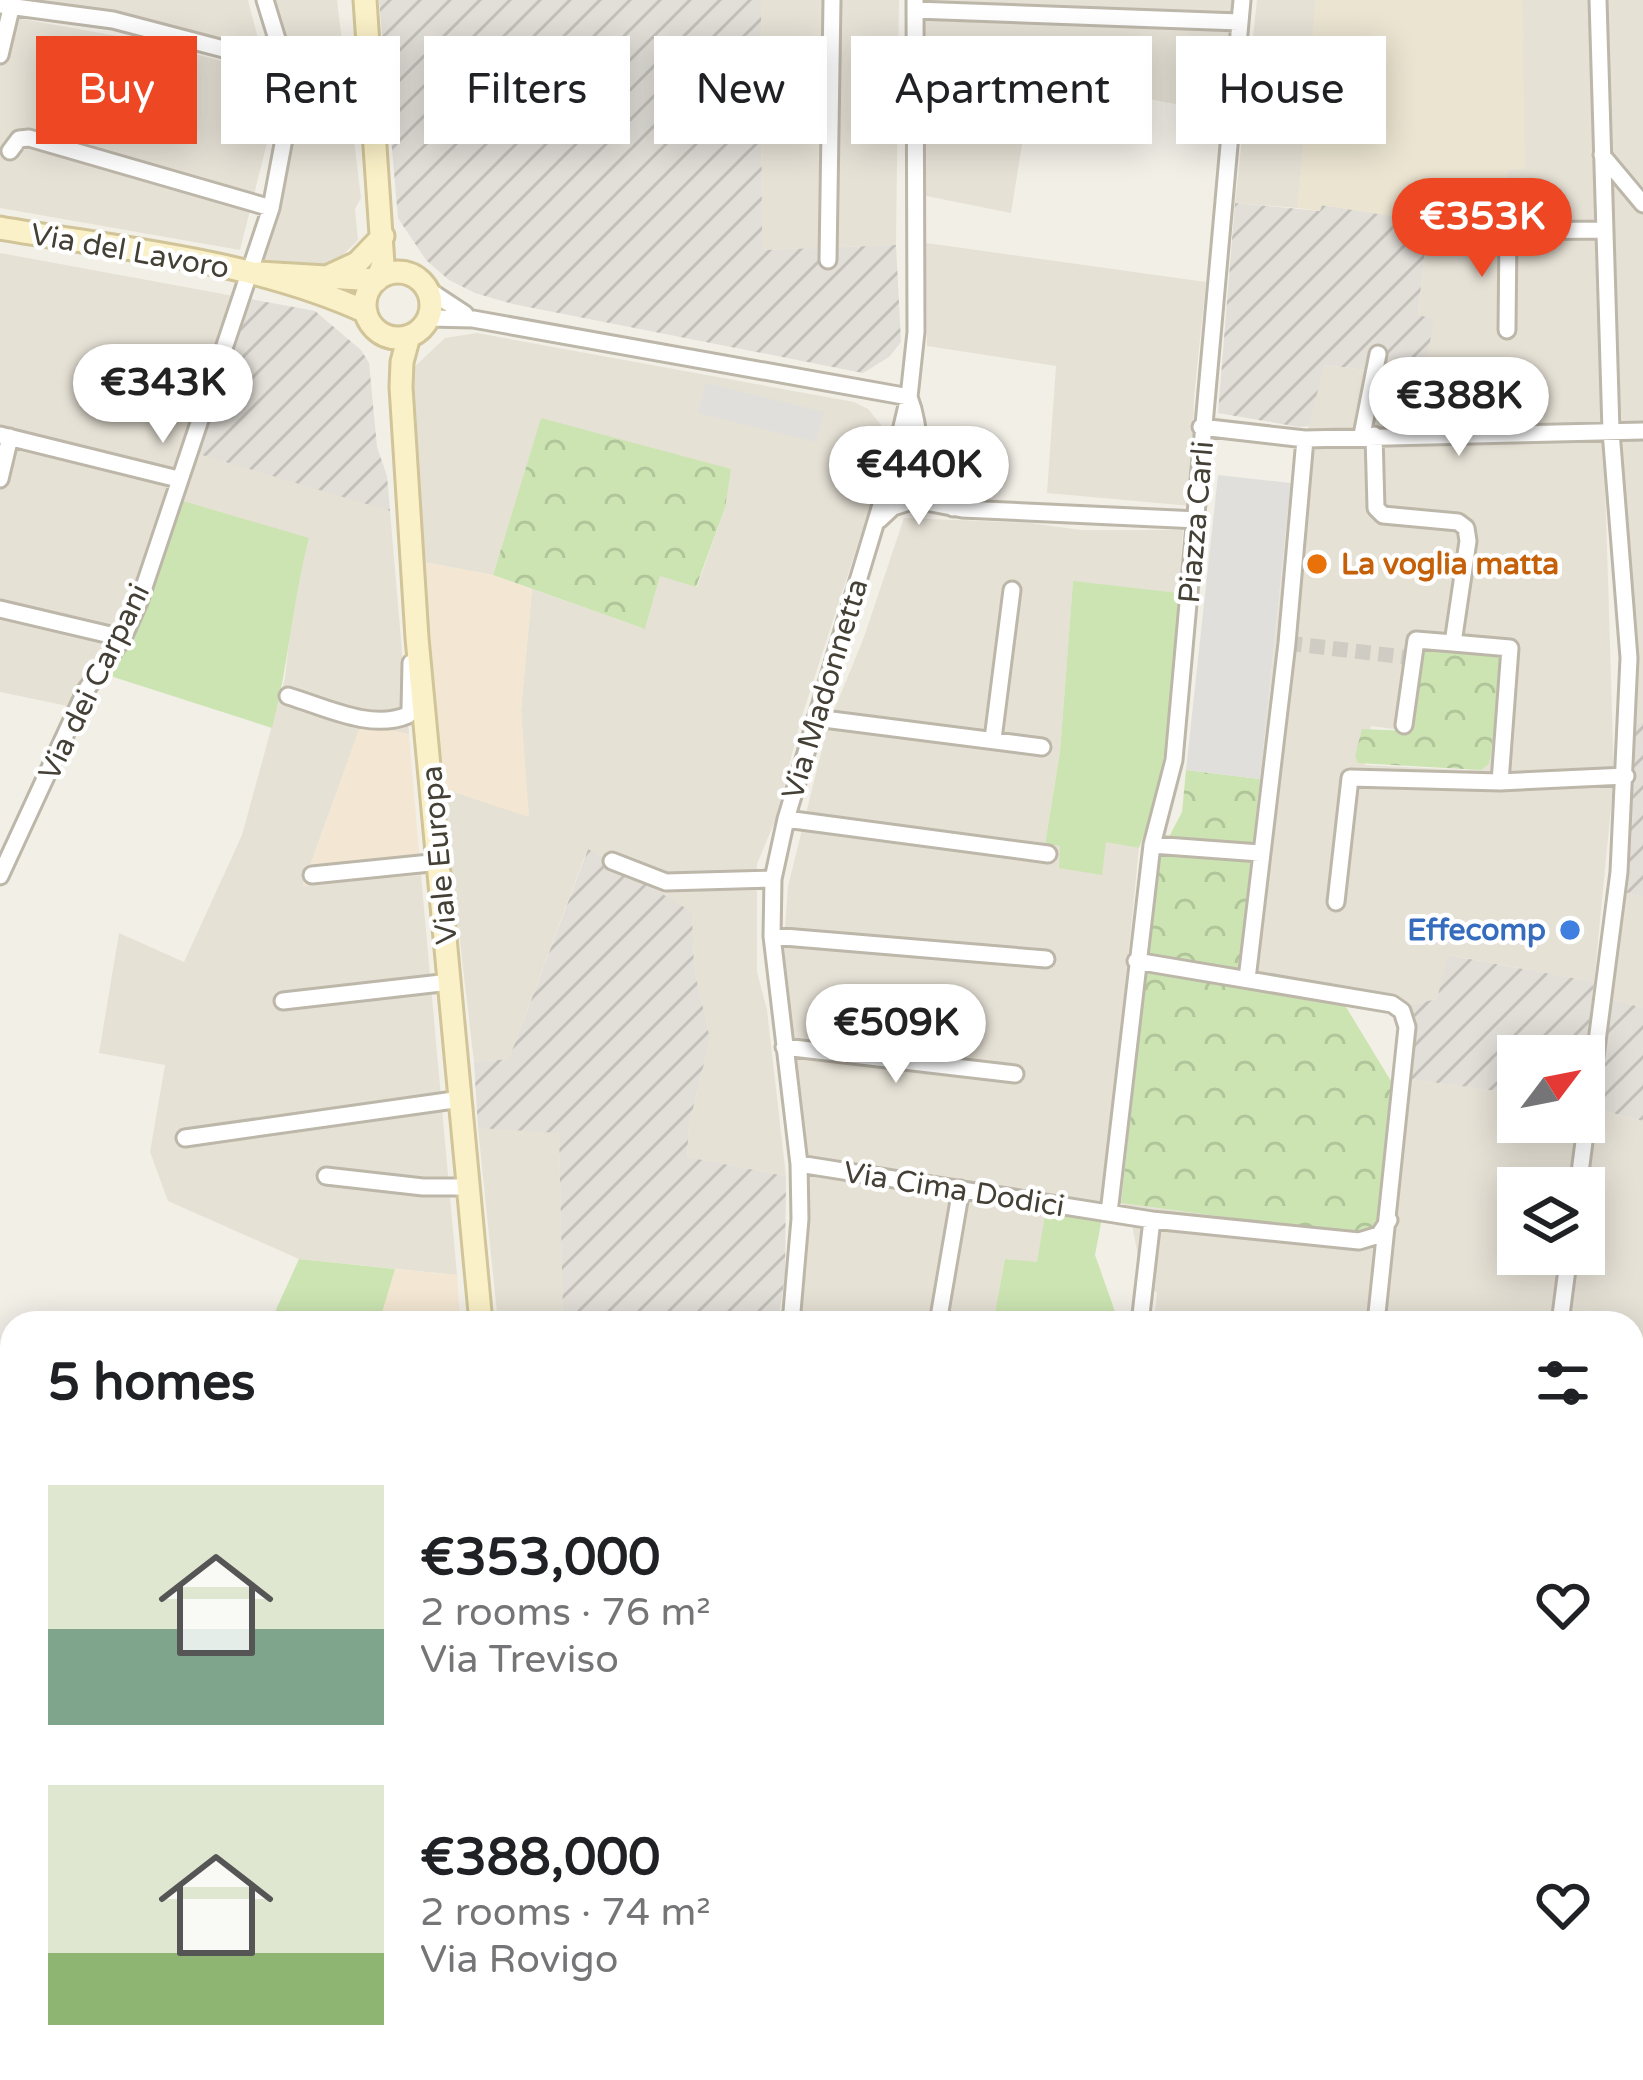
<!DOCTYPE html>
<html lang="en">
<head>
<meta charset="utf-8">
<style>
  :root { --surface:#fff; --page:#f6f6f6; --text:#202124; --muted:#757577; --accent:#ed4823 }
  body { margin:0; font-family:"Varela Round",sans-serif; background:var(--page); color:var(--text); height:100vh; display:flex; flex-direction:column; font-size:45px; white-space:nowrap }
  * { box-sizing:border-box; margin:0 }
  p { font-size:39px; color:var(--muted) }
  .icon { flex:none; width:66px; height:66px; fill:none; stroke:currentColor; stroke-width:2; stroke-linecap:round; stroke-linejoin:round }
  .map { position:relative; flex:1; overflow:hidden }
  .side { position:absolute; left:0px; top:1311px; width:1644px; height:771px; display:flex; flex-direction:column; background:var(--surface); border-radius:36px 36px 0 0; box-shadow:0 6px 30px #0003 }
  .side>* { flex:none }
  .top-card { position:absolute; left:36px; top:36px; width:1572px; height:108px; display:flex; gap:24px }
  .needle { width:78px; rotate:58deg }
  .controls { position:absolute; left:1497px; top:1035px; display:grid; gap:24px }
  .controls a { display:grid; place-items:center; width:108px; height:108px; border-radius:0px; background:var(--surface); box-shadow:0 6px 30px #0003; font-size:60px }
  .price { position:absolute; translate:-50% -102px; padding:0 27px; border-radius:42px; background:#fff; color:#222; font-size:39px; line-height:78px; filter:drop-shadow(0 3px 6px #0008) }
  .price::after { content:''; position:absolute; left:50%; top:72px; width:36px; height:27px; margin-left:-18px; background:inherit; clip-path:polygon(0 0,100% 0,50% 100%) }
  .price.current { background:var(--accent); color:#fff }
  ul { padding:0; list-style:none }
  li { display:flex; align-items:center; gap:36px; height:300px; padding:0 48px }
  li span { display:grid; place-items:center; flex:none; width:336px; height:240px; border-radius:0px; color:#555 }
  li>.icon { margin-inline-start:auto }
  span .icon { width:144px; height:144px; fill:#fffc; stroke-width:1 }
  li b { font-size:51px }
  h2 { display:flex; justify-content:space-between; align-items:center; height:144px; padding:0 48px; font-size:51px }
  .tag { padding:0 42px; border-radius:0px; background:var(--surface); box-shadow:0 6px 30px #0003; font-size:42px; line-height:108px }
  .tag.current { background:var(--accent); color:#fff }
  .map>svg:first-child { display:block }
  .residential { fill:#e6e1d5; fill-rule:evenodd }
  .commercial { fill:#f3e7d3 }
  .industrial { fill:url(#industrial-furrows) }
  .education { fill:#ebe4d1 }
  .grass { fill:#cce4b2 }
  .park { fill:url(#park-crowns) }
  .parking { fill:#e1dfdb }
  .lines { fill:none; stroke-linecap:round; stroke-linejoin:round }
  .street-tunnel { stroke:#cfccc4; stroke-width:15; stroke-dasharray:15 8; stroke-linecap:butt }
  .street-casing { stroke:#bdb7aa; stroke-width:21 }
  .secondary-casing { stroke:#d0c498; stroke-width:27 }
  .street { stroke:#fff; stroke-width:15 }
  .secondary { stroke:#fbf1c8; stroke-width:21 }
  .food-dot { fill:#e8710a; stroke:#fff; stroke-width:4.5 }
  .shop-dot { fill:#3f7fe0; stroke:#fff; stroke-width:4.5 }
  .labels { text-anchor:middle; stroke-width:9; stroke-linejoin:round; paint-order:stroke }
  .street-label { font-size:30px; fill:#454036; stroke:#fff }
  .food-label { font-size:30px; font-weight:bold; fill:#c56008; stroke:#fff; text-anchor:start }
  .shop-label { font-size:30px; font-weight:bold; fill:#366cbe; stroke:#fff; text-anchor:end }
</style>
</head>
<body>
<div class="map">
<svg width="1643" height="2080" viewBox="0 0 1643 2080">
  <defs>
    <pattern id="industrial-furrows" width="10" height="10" patternUnits="userSpaceOnUse" patternTransform="scale(3)"><rect width="10" height="10" fill="#e2ded8"/><path d="M-1 1l2-2M0 10L10 0M9 11l2-2" fill="none" stroke="#c3c0ba"/></pattern>
    <pattern id="park-crowns" width="20" height="18" patternUnits="userSpaceOnUse" patternTransform="scale(3)"><rect width="20" height="18" fill="#cce4b2"/><path d="M2 6a3 3 0 1 1 6 0M12 15a3 3 0 1 1 6 0" fill="none" stroke="#b1c59a"/></pattern>
  </defs>
  <rect width="100%" height="100%" fill="#f2efe7"/>
  <!-- residential -->
  <path class="residential" d="M 30,0 L 248,0 L 261,50 L 149,21 Z
    M 269,0 L 337,0 L 361,198 L 355,209 L 358,240 L 341,257 L 317,272 L 258,262 L 289,137 Z
    M 761,0 L 899,0 L 896,245 L 762,250 Z
    M 924,0 L 1235,0 L 1223,113 L 1033,77 L 1011,213 L 926,196 Z
    M 1257,0 L 1316,0 L 1298,208 L 1235,203 Z
    M 1522,0 L 1643,0 L 1643,723 L 1631,722 L 1633,654 L 1621,411 L 1603,416 L 1614,777 L 1594,982 L 1449,955 L 1437,999 L 1391,1009 L 1238,985 L 1295,450 L 1309,426 L 1323,365 L 1376,371 L 1380,357 L 1418,316 L 1428,221 L 1508,169 L 1524,169 ZM 1502,652 L 1489,764 L 1481,769 L 1465,770 L 1365,765 L 1371,726 L 1409,731 L 1412,721 Z
    M 0,15 L 145,41 L 269,73 L 269,135 L 240,250 L 0,208 Z
    M 926,243 L 1206,282 L 1194,397 L 1191,506 L 1047,493 L 1056,366 L 927,346 Z
    M 0,253 L 234,296 L 357,499 L 390,511 L 409,734 L 361,725 L 303,885 L 421,875 L 457,1275 L 299,1259 L 168,1201 L 150,1152 L 165,1065 L 99,1053 L 119,933 L 184,962 L 242,835 L 285,678 L 295,588 L 309,539 L 154,556 L 82,709 L 0,692 Z
    M 477,333 L 854,402 L 868,409 L 882,426 L 886,447 L 877,485 L 801,719 L 775,821 L 757,864 L 757,972 L 767,1010 L 786,1176 L 687,1157 L 689,1125 L 710,1039 L 694,968 L 692,913 L 587,850 L 509,1059 L 474,1062 L 442,788 L 528,816 L 521,710 L 532,589 L 645,629 L 660,575 L 697,587 L 725,508 L 541,419 L 493,575 L 423,562 L 410,371 L 445,338 Z
    M 904,518 L 1030,523 L 1081,530 L 1183,530 L 1179,593 L 1073,582 L 1060,752 L 1045,843 L 1060,846 L 1101,875 L 1106,841 L 1139,848 L 1102,1218 L 1037,1263 L 1005,1259 L 993,1323 L 797,1323 L 784,943 L 788,886 L 828,725 L 864,637 Z
    M 1621,891 L 1643,897 L 1643,1008 L 1606,998 Z
    M 1395,1077 L 1518,1094 L 1518,1122 L 1577,1122 L 1570,1188 L 1518,1188 L 1518,1254 L 1563,1254 L 1554,1323 L 1154,1323 L 1157,1293 L 1143,1281 L 1132,1225 L 1121,1203 L 1364,1236 L 1378,1224 Z
    M 1590,1107 L 1643,1121 L 1643,1350 L 1632,1381 L 1632,1323 L 1566,1323 L 1573,1254 L 1584,1254 Z
    M 478,1128 L 559,1132 L 563,1319 L 498,1323 Z
    M 1632,1446 L 1643,1448 L 1643,1737 L 1632,1735 Z
    M 536,2070 L 958,2070 L 958,2080 L 536,2080 Z
    M 990,2070 L 1156,2070 L 1156,2080 L 991,2080 Z"/>
  <!-- commercial -->
  <path class="commercial" d="M 423,562 L 493,575 L 532,589 L 521,710 L 529,817 L 442,788 Z
    M 361,724 L 409,734 L 421,875 L 303,886 Z
    M 395,1269 L 457,1275 L 460,1323 L 379,1323 Z
    M 1632,2016 L 1643,2016 L 1643,2080 L 1498,2080 L 1498,2070 L 1632,2070 Z
    M 1156,2070 L 1469,2070 L 1468,2080 L 1156,2080 Z"/>
  <!-- industrial -->
  <path class="industrial" d="M 379,0 L 761,0 L 762,250 L 896,245 L 901,342 L 889,357 L 863,373 L 513,304 L 475,293 L 449,280 L 426,260 L 398,218 Z
    M 1235,203 L 1320,211 L 1321,205 L 1428,221 L 1418,315 L 1434,319 L 1426,363 L 1380,357 L 1368,370 L 1324,365 L 1309,426 L 1299,427 L 1218,413 Z
    M 234,296 L 315,311 L 361,350 L 369,363 L 377,447 L 387,476 L 390,511 L 192,452 L 187,432 Z
    M 1631,722 L 1643,723 L 1643,897 L 1621,891 Z
    M 588,849 L 692,912 L 694,968 L 710,1039 L 689,1125 L 687,1157 L 786,1176 L 785,1275 L 778,1323 L 525,1323 L 563,1318 L 559,1133 L 478,1128 L 474,1062 L 509,1059 Z
    M 1448,955 L 1594,982 L 1584,1065 L 1584,1056 L 1518,1056 L 1518,1094 L 1395,1077 L 1399,1019 L 1391,1009 L 1437,999 Z
    M 1606,998 L 1643,1008 L 1643,1121 L 1590,1107 Z"/>
  <!-- education -->
  <path class="education" d="M 1316,0 L 1522,0 L 1525,169 L 1508,170 L 1508,228 L 1416,220 L 1322,205 L 1320,211 L 1298,208 Z"/>
  <!-- grass -->
  <path class="grass" d="M 176,499 L 309,538 C 292,601 289,665 272,728 L 101,673 Z
    M 1073,581 L 1179,593 C 1172,683 1172,763 1139,848 L 1106,842 L 1102,875 L 1059,868 L 1060,846 L 1045,844 L 1060,752 Z
    M 1046,1210 L 1102,1218 L 1095,1255 L 1119,1323 L 993,1323 L 1005,1259 L 1037,1262 Z
    M 299,1259 L 395,1269 L 379,1323 L 270,1323 Z
    M 1632,1742 L 1643,1743 L 1643,1984 L 1632,1984 Z
    M 0,1972 L 12,1972 L 12,2070 L 492,2070 L 492,2080 L 0,2080 Z"/>
  <!-- park -->
  <path class="park" d="M 541,418 L 731,469 L 725,508 L 696,587 L 660,576 L 645,629 L 493,575 Z
    M 1425,644 L 1502,651 L 1491,755 L 1489,764 L 1481,770 L 1358,763 L 1355,756 L 1362,729 L 1409,731 L 1419,648 Z
    M 1186,770 L 1260,779 L 1238,985 L 1343,1002 L 1394,1086 L 1378,1225 L 1364,1236 L 1121,1203 L 1159,856 L 1182,812 Z"/>
  <!-- parking -->
  <path class="parking" d="M 706,383 L 824,412 L 816,442 L 698,413 Z
    M 1218,475 L 1291,483 L 1260,779 L 1186,770 Z"/>
  <g class="lines">
    <!-- street-tunnel -->
    <path class="street-tunnel" d="M 1287,643 L 1413,658"/>
    <defs>
      <path id="street" d="M 0,5 L 113,20 L 285,65
        M 915,10 L 1239,22
        M 0,55 L 13,0
        M 10,151 L 19,139 L 29,138 L 271,208
        M 1602,155 L 1643,204
        M 1429,224 L 1508,231 L 1605,230
        M 828,260 L 832,0
        M 427,289 L 465,314
        M 428,318 L 473,319 L 909,397 C 928,445 904,475 953,508
        M 1507,330 L 1508,231
        M 1201,427 L 1305,439 L 1643,431
        M 0,435 L 178,479
        M 1362,435 L 1378,354
        M 1374,435 L 1376,508 L 1383,515 L 1458,522 L 1466,528 L 1468,541 L 1453,643 L 1510,648 L 1500,782
        M 893,465 L 915,500 L 921,494
        M 0,479 L 10,437
        M 879,520 L 893,507 L 915,500 L 962,509 L 1198,520
        M 0,609 L 123,638
        M 288,696 C 325,707 371,731 408,715 L 410,709 L 411,663
        M 816,718 L 1042,747
        M 1404,725 L 1416,640 L 1453,643
        M 993,739 L 1012,590
        M 786,819 L 1048,854
        M 1152,845 L 1260,853
        M 612,861 L 666,882 L 773,879
        M 312,875 L 440,862
        M 0,876 L 86,690 L 123,638 L 139,602 L 271,208 L 287,123 L 289,92 L 285,65 L 265,0
        M 1336,902 L 1350,778 L 1500,782 L 1626,776
        M 772,936 L 1046,959
        M 1136,961 L 1392,1004 L 1402,1011 L 1407,1027 L 1376,1323
        M 1247,979 L 1287,643 L 1305,439
        M 283,1001 L 450,982
        M 784,1047 L 1015,1074
        M 185,1138 L 461,1099
        M 799,1164 L 1152,1220 L 1359,1241 L 1379,1235 L 1389,1220
        M 326,1176 L 423,1187 L 467,1187
        M 1578,1188 L 1619,872 L 1629,658 L 1611,431 L 1598,0
        M 1109,1213 L 1152,845 L 1174,760 L 1242,0
        M 791,1323 L 800,1219 L 799,1164 L 772,936 L 773,879 L 786,819 L 893,465 L 909,397 L 916,332 L 915,0
        M 938,1323 L 961,1189
        M 1140,1323 L 1152,1220
        M 1560,1323 L 1569,1254
        M 1632,1398 L 1643,1367
        M 1632,1441 L 1643,1444
        M 0,1492 L 1,1457
        M 1632,1509 L 1643,1511
        M 0,1594 L 12,1594
        M 1632,1622 L 1643,1623
        M 0,1704 L 12,1705
        M 1632,1735 L 1643,1736
        M 0,1892 L 12,1908
        M 976,2080 L 976,2070
        M 1490,2080 L 1491,2070"/>
      <path id="secondary" d="M 0,228 C 122,249 252,260 366,312
        M365 305a33 33 0 1 1 66 0a33 33 0 1 1-66 0Z
        M 259,273 L 377,280 L 383,264 L 365,0
        M 331,275 L 357,263 L 383,236
        M 409,336 L 402,362 L 401,387 L 417,638 L 481,1323
        M 0,1919 L 12,1917
        M 0,1959 L 12,1959
        M 1632,2000 L 1643,2000
        M 514,2080 L 515,2070"/>
    </defs>
    <!-- street casing -->
    <use href="#street" class="street-casing"/>
    <!-- secondary casing -->
    <use href="#secondary" class="secondary-casing"/>
    <!-- street -->
    <use href="#street" class="street"/>
    <!-- secondary -->
    <use href="#secondary" class="secondary"/>
  </g>
  <!-- markers -->
  <circle class="food-dot" cx="1317" cy="564" r="12"/>
  <circle class="shop-dot" cx="1570" cy="930" r="12"/>
  <g class="labels">
    <!-- street labels -->
    <g class="street-label">
      <text transform="translate(130 251) rotate(10)" y="10">Via del Lavoro</text>
      <text transform="translate(1196 522) rotate(-85)" y="10">Piazza Carli</text>
      <text transform="translate(94 682) rotate(-64)" y="10">Via dei Carpani</text>
      <text transform="translate(825 689) rotate(-73)" y="10">Via Madonnetta</text>
      <text transform="translate(439 855) rotate(-95)" y="10">Viale Europa</text>
      <text transform="translate(954 1189) rotate(9)" y="10">Via Cima Dodici</text>
    </g>
    <!-- food labels -->
    <g class="food-label">
      <text x="1341" y="574">La voglia matta</text>
    </g>
    <!-- shop labels -->
    <g class="shop-label">
      <text x="1546" y="940">Effecomp</text>
    </g>
  </g>
</svg>
<div class="controls">
<a><svg class="needle" viewBox="-14 -14 28 28"><path d="M0-13l5 13h-10z" fill="#e53935"/><path d="M0 13l5-13h-10z" fill="#757577"/></svg></a>
<a><svg class="icon" aria-label="layers" viewBox="0 0 24 24"><path d="M12 4l9 5-9 5-9-5zM3 14l9 5 9-5"/></svg></a>
</div>
<b class="price current" style="left:1482px;top:280px">€353K</b>
<b class="price" style="left:163px;top:446px">€343K</b>
<b class="price" style="left:1459px;top:459px">€388K</b>
<b class="price" style="left:919px;top:528px">€440K</b>
<b class="price" style="left:896px;top:1086px">€509K</b>
<div class="top-card">
<a class="tag current">Buy</a>
<a class="tag">Rent</a>
<a class="tag">Filters</a>
<a class="tag">New</a>
<a class="tag">Apartment</a>
<a class="tag">House</a>
</div>
<section class="side">
<h2>5 homes<svg class="icon" aria-label="filters" viewBox="0 0 24 24"><path d="M4 7h16M4 17h16"/><circle cx="9" cy="7" r="2"/><circle cx="15" cy="17" r="2"/></svg></h2>
<ul>
<li><span style="background:linear-gradient(#dfe7d0 60%,#7fa58c 0)"><svg class="icon" aria-label="home" viewBox="0 0 24 24"><path d="M3 11l9-7 9 7M6 9v11h12V9"/></svg></span><div><b>€353,000</b><p>2 rooms · 76 m²</p><p>Via Treviso</p></div><svg class="icon" aria-label="heart" viewBox="0 0 24 24"><path d="M12 20l-8-8c-3-5 5-10 8-4 3-6 11-1 8 4z"/></svg></li>
<li><span style="background:linear-gradient(#dfe7d0 70%,#8fb573 0)"><svg class="icon" aria-label="home" viewBox="0 0 24 24"><path d="M3 11l9-7 9 7M6 9v11h12V9"/></svg></span><div><b>€388,000</b><p>2 rooms · 74 m²</p><p>Via Rovigo</p></div><svg class="icon" aria-label="heart" viewBox="0 0 24 24"><path d="M12 20l-8-8c-3-5 5-10 8-4 3-6 11-1 8 4z"/></svg></li>
</ul>
</section>
</div>
</body>
</html>
